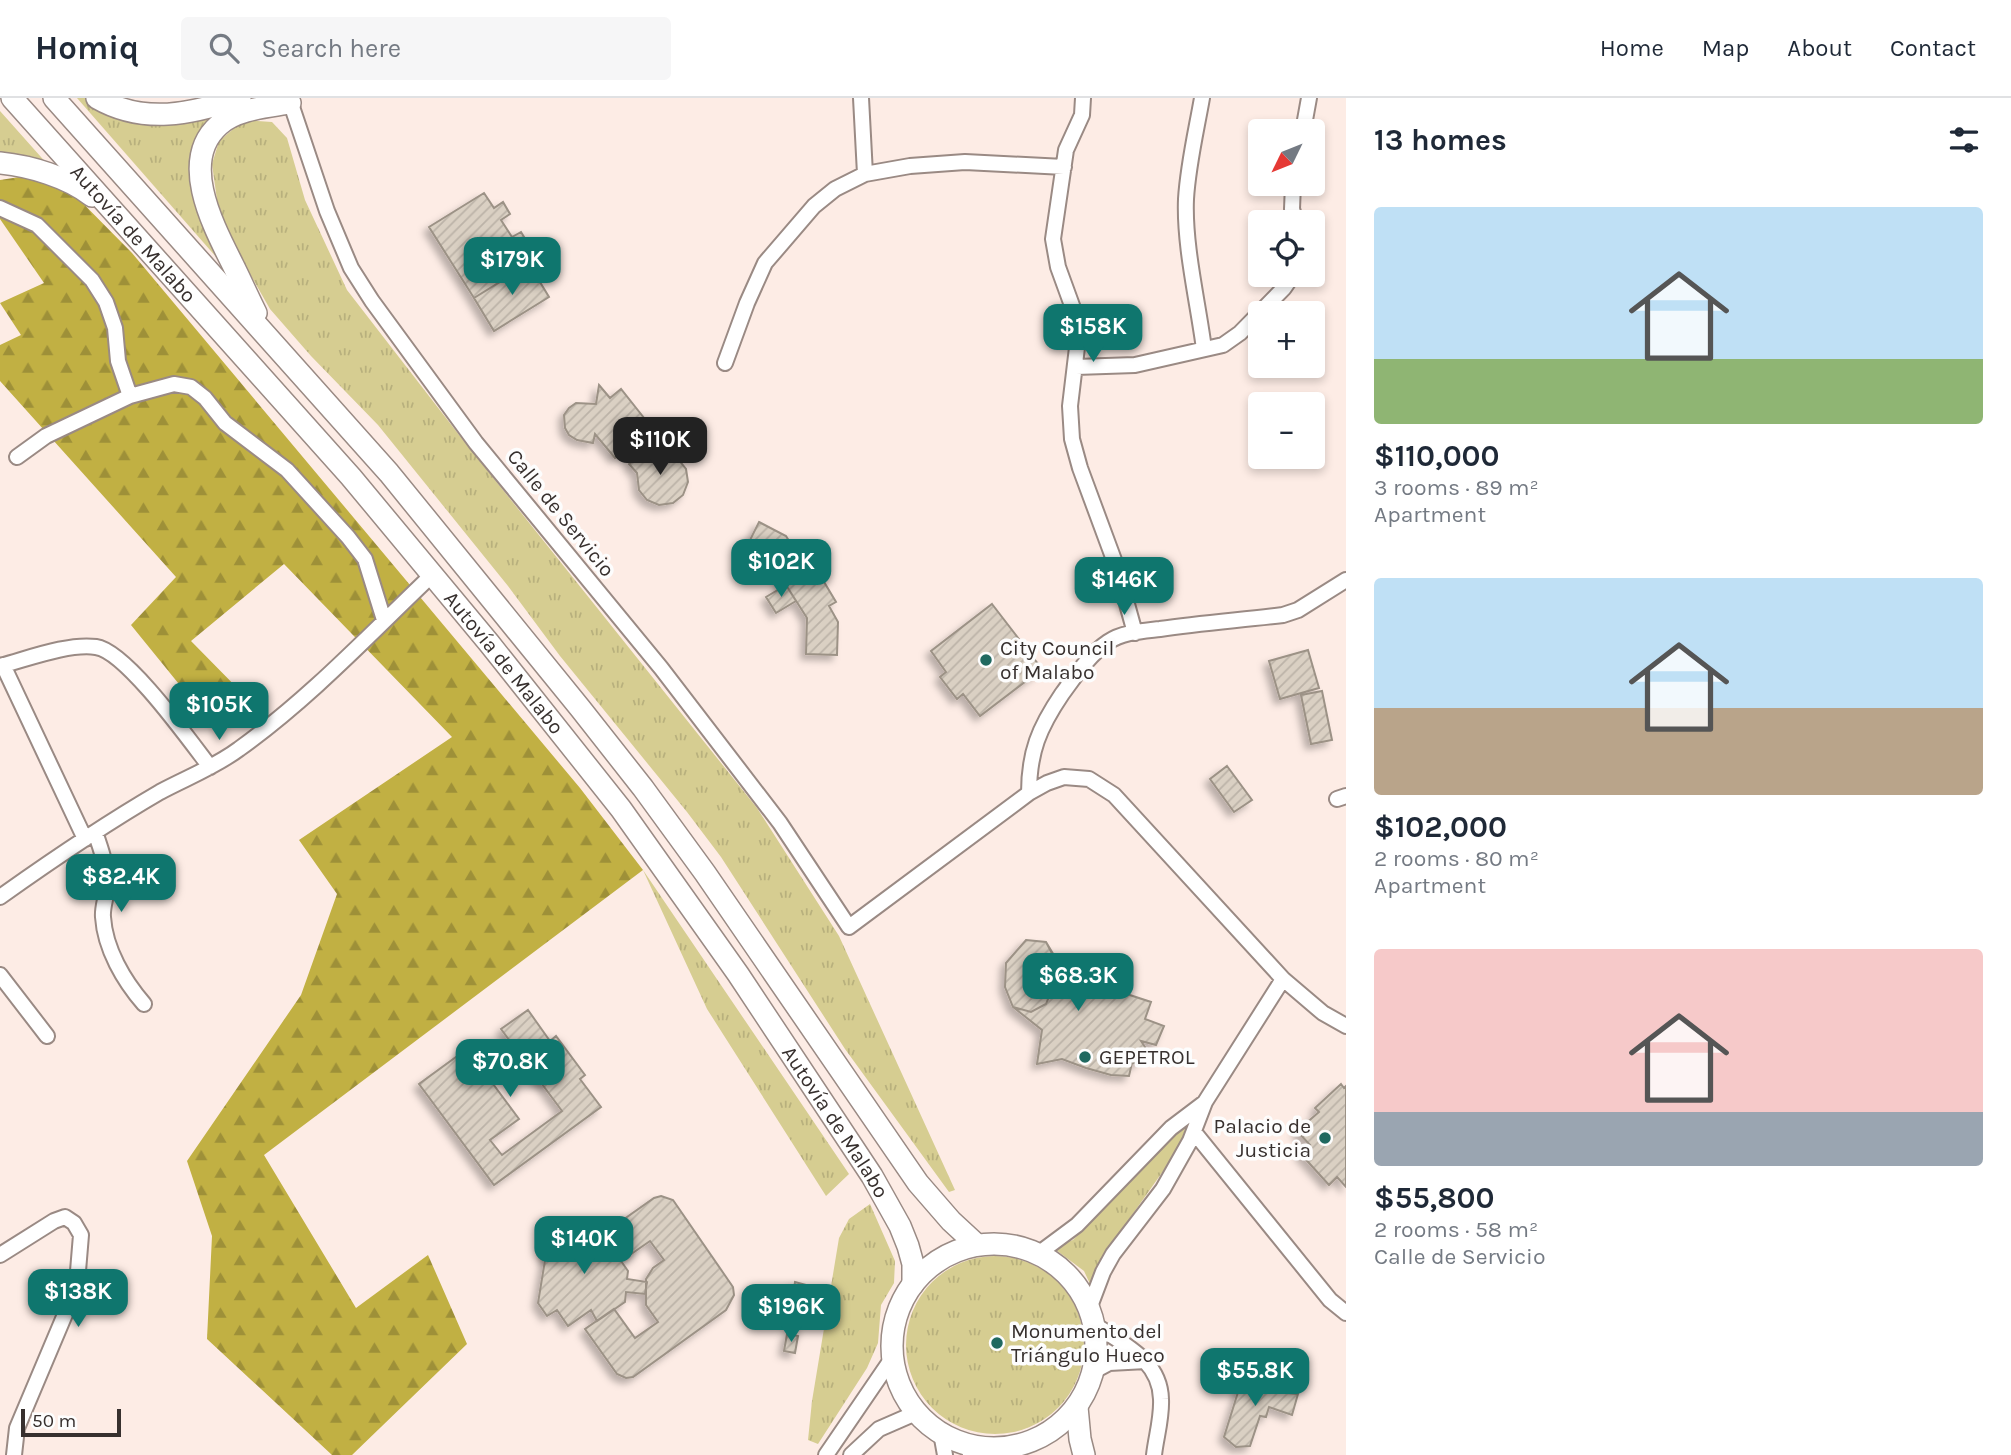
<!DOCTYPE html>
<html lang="en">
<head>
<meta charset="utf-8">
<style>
  :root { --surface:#fff; --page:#f6f6f7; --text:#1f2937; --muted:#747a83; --line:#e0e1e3; --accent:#0f766e }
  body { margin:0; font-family:Karla,sans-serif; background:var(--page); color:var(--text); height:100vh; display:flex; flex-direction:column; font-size:26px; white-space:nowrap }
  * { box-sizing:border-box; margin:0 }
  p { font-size:23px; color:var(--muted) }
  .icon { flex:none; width:38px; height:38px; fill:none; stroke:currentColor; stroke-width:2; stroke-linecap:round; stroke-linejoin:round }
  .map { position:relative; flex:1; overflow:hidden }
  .sheet { display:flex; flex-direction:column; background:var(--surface); width:665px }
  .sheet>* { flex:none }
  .needle { width:46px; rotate:227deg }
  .controls { position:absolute; left:1248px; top:21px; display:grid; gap:14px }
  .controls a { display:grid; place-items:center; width:77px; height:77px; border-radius:7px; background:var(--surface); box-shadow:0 4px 10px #0003; font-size:35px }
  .scale { position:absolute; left:21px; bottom:18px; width:100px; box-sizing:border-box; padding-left:7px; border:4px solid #37302e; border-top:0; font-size:19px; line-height:24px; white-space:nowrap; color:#37302e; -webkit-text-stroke:5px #fdfdfd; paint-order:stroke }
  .price { position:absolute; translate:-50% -60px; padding:0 16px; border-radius:14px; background:var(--accent); color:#fff; font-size:23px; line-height:46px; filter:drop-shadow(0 2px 4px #0008) }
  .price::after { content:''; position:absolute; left:50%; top:42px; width:21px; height:16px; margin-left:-10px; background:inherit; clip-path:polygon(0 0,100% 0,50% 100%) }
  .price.active { background:#222; color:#fff }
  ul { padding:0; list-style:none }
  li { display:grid; align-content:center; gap:14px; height:371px; padding:0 28px }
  li span { display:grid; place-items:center; height:217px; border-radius:7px; color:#555 }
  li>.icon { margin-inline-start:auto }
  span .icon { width:126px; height:126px; fill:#fffc; stroke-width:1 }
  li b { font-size:30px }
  h2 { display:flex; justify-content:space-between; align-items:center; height:84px; padding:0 28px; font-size:30px }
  header { display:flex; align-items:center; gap:42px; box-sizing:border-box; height:98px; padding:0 35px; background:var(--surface); border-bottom:2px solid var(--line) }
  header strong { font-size:33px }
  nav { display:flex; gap:38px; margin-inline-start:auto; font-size:24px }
  .search { width:490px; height:63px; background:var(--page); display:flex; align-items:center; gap:18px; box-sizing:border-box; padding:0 24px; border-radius:7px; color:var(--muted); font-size:26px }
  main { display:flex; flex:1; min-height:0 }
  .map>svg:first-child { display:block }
  .grass { fill:url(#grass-tufts) }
  .forest { fill:url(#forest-firs) }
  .building { fill:url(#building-hatch); stroke:#9c9286; stroke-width:2; filter:url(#shadow) }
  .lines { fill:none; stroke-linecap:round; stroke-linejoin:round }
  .minor-casing { stroke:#9a8a84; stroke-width:18 }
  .highway-casing { stroke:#9a8a84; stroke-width:24 }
  .minor { stroke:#fff; stroke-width:14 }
  .highway { stroke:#fff; stroke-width:21 }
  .poi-dot { fill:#206960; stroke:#fdfdfd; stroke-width:2.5 }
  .labels { text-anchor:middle; stroke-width:7; stroke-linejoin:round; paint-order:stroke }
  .street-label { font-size:21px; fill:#37302e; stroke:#fdfdfd }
  .poi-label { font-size:21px; fill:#37302e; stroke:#fdfdfd; text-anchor:start }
</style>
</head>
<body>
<header>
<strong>Homiq</strong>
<div class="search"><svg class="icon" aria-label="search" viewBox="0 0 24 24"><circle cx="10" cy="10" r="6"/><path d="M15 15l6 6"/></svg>Search here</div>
<nav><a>Home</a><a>Map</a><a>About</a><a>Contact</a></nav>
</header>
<main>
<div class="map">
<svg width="1346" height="1357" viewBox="0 0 1346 1357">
  <defs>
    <pattern id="grass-tufts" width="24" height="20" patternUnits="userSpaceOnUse" patternTransform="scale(1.75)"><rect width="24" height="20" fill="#d6cd91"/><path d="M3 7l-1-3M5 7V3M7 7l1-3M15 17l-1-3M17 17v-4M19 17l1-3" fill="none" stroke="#b8b07d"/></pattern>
    <pattern id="forest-firs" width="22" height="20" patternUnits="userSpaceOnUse" patternTransform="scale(1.75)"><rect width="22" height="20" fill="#c1b043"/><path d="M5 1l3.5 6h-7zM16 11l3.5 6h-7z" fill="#9e9038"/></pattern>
    <pattern id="building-hatch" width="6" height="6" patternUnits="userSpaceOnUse" patternTransform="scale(1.75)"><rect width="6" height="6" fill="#dad0c3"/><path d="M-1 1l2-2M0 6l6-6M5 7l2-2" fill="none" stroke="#bcb3a8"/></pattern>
    <filter id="shadow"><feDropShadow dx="-5" dy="5" stdDeviation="3.5" flood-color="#0004"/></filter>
  </defs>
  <rect width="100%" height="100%" fill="#fdece5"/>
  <!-- grass -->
  <path class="grass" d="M 77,0 L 88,0 L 128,19 L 259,0 L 201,36 L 231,176 Z
    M 0,13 L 49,68 L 0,59 Z
    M 244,22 L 272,24 L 287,40 L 305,102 L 347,192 L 463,342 L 757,710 L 839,838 L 955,1092 L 949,1094 L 845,951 L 721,759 L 687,714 L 560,558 L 508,488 L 378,327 L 311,258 L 270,211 L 230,141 L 217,102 L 212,66 L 219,43 Z
    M 643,772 L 849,1076 L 826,1098 L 707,911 Z
    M 1188,1023 L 1178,1052 L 1108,1151 L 1091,1188 L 1084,1173 L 1052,1149 L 1073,1142 L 1171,1035 Z
    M 870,1106 L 895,1163 L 894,1185 L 881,1207 L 878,1245 L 867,1270 L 818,1346 L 808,1342 L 812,1303 L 839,1140 L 849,1121 Z
    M906 1247a89 89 0 1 1 178 0a89 89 0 1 1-178 0Z"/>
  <!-- forest -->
  <path class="forest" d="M 52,74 L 132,155 L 580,690 L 643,772 L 264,1057 L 356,1210 L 428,1157 L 467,1246 L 352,1357 L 332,1357 L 207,1241 L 212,1138 L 187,1063 L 301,897 L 337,796 L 299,742 L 452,639 L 284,466 L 191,543 L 251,604 L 213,628 L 131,527 L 176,479 L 0,283 L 0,247 L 21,237 L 0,205 L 44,185 L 0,121 L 0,82 Z"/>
  <!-- building -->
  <path class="building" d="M 484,95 L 494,110 L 503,104 L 510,116 L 501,122 L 512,139 L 521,134 L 529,147 L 520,152 L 529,166 L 474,200 L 429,129 Z
    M 529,166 L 549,199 L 494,233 L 474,200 Z
    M 599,287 L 610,300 L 621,291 L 652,330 L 615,360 L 595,336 L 593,345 L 577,342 L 569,337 L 565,330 L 564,317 L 569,310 L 576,305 L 596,306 Z
    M 650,349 L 657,357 L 665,356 L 678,361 L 686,371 L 688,384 L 683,397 L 673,405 L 659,407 L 647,402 L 639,392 L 637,375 L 629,366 Z
    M 759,424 L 786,438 L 794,451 L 802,447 L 836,504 L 829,508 L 838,524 L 837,557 L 806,556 L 807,520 L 786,487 L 773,467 L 762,461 L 761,465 L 743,456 Z
    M 786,487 L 796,503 L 776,515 L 766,499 Z
    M 992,506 L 1042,571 L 980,618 L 963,596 L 957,601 L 940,579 L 946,574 L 931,553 Z
    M 1308,552 L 1319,590 L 1280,601 L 1269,563 Z
    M 1322,593 L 1332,642 L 1311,646 L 1301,597 Z
    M 1227,668 L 1252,702 L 1234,714 L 1210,681 Z
    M 1026,842 L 1046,844 L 1061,869 L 1070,864 L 1081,866 L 1088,871 L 1093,885 L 1151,904 L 1145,921 L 1164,928 L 1156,947 L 1141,943 L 1145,949 L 1145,955 L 1137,965 L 1132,965 L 1129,978 L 1111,977 L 1086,970 L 1062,961 L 1037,966 L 1042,932 L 1013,909 L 1005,889 L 1006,865 Z
    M 1026,842 L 1046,844 L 1057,865 L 1054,886 L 1046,906 L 1031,914 L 1013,909 L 1005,889 L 1006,865 Z
    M 528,912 L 550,943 L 556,938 L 585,977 L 580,981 L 601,1009 L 494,1087 L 419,986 L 467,951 L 519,1021 L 490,1042 L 502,1057 L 562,1013 L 501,931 Z
    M 1341,986 L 1344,990 L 1346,988 L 1346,1089 L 1337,1079 L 1329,1087 L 1300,1055 L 1310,1047 L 1297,1033 L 1319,1014 L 1315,1010 Z
    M 661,1098 L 673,1102 L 733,1189 L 734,1197 L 726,1212 L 633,1279 L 626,1280 L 617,1276 L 585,1231 L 614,1211 L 635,1240 L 658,1224 L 646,1207 L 646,1181 L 653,1170 L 664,1162 L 650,1143 L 621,1163 L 603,1136 L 654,1100 Z
    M 587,1124 L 602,1145 L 607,1142 L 621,1163 L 628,1173 L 627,1181 L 647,1184 L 645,1196 L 626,1194 L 625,1204 L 597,1223 L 591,1212 L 568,1228 L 557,1212 L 547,1218 L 538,1205 L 548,1144 L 573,1127 L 576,1131 Z
    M 795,1184 L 806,1187 L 802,1204 L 792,1202 Z
    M 787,1236 L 798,1238 L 795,1255 L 784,1253 Z
    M 1244,1275 L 1278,1286 L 1276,1294 L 1298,1296 L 1292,1317 L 1269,1309 L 1266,1319 L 1260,1318 L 1250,1348 L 1236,1349 L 1224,1339 Z"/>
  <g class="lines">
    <defs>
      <path id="minor" d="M 289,0 L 327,113 L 351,170 L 372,203 L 476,345 L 661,570 L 780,725 L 849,829 L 1029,695 L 1047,685 L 1064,679 L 1089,681 L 1114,697 L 1283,881 L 1205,1004 L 1190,1043 L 1163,1091 L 1113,1156 L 1103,1174 L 1089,1211
        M 861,0 L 865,76
        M 1083,0 L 1082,17 L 1066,52 L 1053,141 L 1058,169 L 1074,213 L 1078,241 L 1070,308 L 1072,341 L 1080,370 L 1117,470 L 1135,535
        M 1202,0 C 1196,34 1188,67 1186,101 C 1184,148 1198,204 1204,251
        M 1303,33 L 1309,0
        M 1293,86 L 1292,111 L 1296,124
        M 0,110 L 37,127 L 92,182 L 106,204 L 115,230 L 118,263 L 130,298
        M 725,265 L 747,205 L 765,165 L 814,108 L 835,91 L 865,76 L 910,68 L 965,64 L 1064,69
        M 1076,269 L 1135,267 L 1223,247 L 1240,235 L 1284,190 L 1293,177
        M 17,359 L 46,338 L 130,298 L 174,286 L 191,289 L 205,300 L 225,325 L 287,372 L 348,439 L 365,461 L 384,522
        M 3,567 L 85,741
        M 0,568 C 27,561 68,545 96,549 C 126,553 190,643 210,669
        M 1029,695 C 1029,654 1039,630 1062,596 C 1076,577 1089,557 1108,544 C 1122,534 1143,533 1160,531 C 1201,525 1242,522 1283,517 L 1298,512 L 1346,482
        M 1337,701 L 1346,698
        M 95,734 C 101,751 107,768 107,787 C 107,798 102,809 103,819 C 105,851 124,883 144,906
        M 0,799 C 52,762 105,726 160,694 C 186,680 215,669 239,651 C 309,601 370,536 432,477
        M 0,877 L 47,938
        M 1283,881 L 1323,915 L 1346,928
        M 1194,1034 L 1330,1202 L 1346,1215
        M 1038,1156 L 1077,1127 L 1171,1030 L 1204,1005
        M 0,1157 L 54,1123 L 65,1119 L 74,1125 L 81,1137 L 78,1173 L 66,1214 L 17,1330 L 14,1357
        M 1094,1226 C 1122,1246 1160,1261 1161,1301 C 1162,1320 1156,1339 1154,1357
        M 1094,1273 L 1109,1265 L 1146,1263
        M 941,1335 L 945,1357
        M 969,1347 L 970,1357
        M 826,1357 L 893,1259
        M 851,1357 L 879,1331 L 918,1314"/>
      <g id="highway">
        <path id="s1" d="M 12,0 L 351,379 L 489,545 L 621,711 L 738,876 L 872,1078 L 900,1128 L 908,1148 L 913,1166 L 913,1186"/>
        <path d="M 54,0 L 389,375 L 580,610 L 643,690 L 705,775 L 918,1085 L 951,1123 L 977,1147"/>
        <path d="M 97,0 C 144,27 191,16 240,0"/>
        <path d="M 0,65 C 30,68 68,79 92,98"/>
        <path d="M 256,215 C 248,199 241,183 233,167 C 214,129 178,63 219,27 C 236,11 267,9 290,5"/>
        <circle cx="994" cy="1248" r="102"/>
        <path d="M 1077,1309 L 1080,1341 L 1084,1357"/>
      </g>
    </defs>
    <!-- minor casing -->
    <use href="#minor" class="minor-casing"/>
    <!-- highway casing -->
    <use href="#highway" class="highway-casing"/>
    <!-- minor -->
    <use href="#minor" class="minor"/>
    <!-- highway -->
    <use href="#highway" class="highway"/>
  </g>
  <!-- markers -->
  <g class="poi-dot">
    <circle cx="986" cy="562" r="7"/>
    <circle cx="1085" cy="959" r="7"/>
    <circle cx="1325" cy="1040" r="7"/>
    <circle cx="997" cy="1245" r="7"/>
  </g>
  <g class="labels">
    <!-- street labels -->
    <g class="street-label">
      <text dy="7" stroke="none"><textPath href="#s1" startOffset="182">Autovía de Malabo</textPath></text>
      <text transform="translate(561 415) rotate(51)" y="7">Calle de Servicio</text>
      <text dy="7" stroke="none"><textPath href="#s1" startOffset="749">Autovía de Malabo</textPath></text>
      <text dy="7" stroke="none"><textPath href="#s1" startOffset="1316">Autovía de Malabo</textPath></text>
    </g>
    <!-- poi labels -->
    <g class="poi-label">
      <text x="1000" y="557">City Council<tspan x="1000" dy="24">of Malabo</tspan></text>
      <text x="1099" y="966">GEPETROL</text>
      <text x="1311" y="1035" text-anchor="end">Palacio de<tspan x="1311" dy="24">Justicia</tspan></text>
      <text x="1011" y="1240">Monumento del<tspan x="1011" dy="24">Triángulo Hueco</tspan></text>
    </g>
  </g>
</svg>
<div class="controls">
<a><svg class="needle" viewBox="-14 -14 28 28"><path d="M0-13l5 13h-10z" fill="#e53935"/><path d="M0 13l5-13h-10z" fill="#747a83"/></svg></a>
<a><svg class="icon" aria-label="locate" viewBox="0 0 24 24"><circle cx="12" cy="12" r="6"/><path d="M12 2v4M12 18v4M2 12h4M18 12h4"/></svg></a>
<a>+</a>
<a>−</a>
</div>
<div class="scale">50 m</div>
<b class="price" style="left:512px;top:199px">$179K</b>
<b class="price" style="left:1093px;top:266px">$158K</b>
<b class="price active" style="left:660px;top:379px">$110K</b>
<b class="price" style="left:781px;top:501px">$102K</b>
<b class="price" style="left:1124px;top:519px">$146K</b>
<b class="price" style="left:219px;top:644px">$105K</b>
<b class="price" style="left:121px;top:816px">$82.4K</b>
<b class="price" style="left:1078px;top:915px">$68.3K</b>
<b class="price" style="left:510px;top:1001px">$70.8K</b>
<b class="price" style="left:584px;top:1178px">$140K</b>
<b class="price" style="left:78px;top:1231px">$138K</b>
<b class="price" style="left:791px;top:1246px">$196K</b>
<b class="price" style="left:1255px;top:1310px">$55.8K</b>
</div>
<section class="sheet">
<h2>13 homes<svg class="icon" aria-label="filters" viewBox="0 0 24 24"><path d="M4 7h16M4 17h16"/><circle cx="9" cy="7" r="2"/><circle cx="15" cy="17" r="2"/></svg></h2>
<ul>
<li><span style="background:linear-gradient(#bfe0f5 70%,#8fb573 0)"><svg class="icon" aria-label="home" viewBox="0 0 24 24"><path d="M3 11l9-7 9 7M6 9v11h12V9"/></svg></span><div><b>$110,000</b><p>3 rooms · 89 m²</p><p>Apartment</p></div></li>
<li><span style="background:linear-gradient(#bfe0f5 60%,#b9a48a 0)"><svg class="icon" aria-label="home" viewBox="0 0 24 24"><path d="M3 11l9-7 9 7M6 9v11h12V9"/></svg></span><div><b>$102,000</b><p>2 rooms · 80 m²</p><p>Apartment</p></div></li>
<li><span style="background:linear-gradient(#f6c9c9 75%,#9aa5b1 0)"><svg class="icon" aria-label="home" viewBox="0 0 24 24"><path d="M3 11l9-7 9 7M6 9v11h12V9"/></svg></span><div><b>$55,800</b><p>2 rooms · 58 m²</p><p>Calle de Servicio</p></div></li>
</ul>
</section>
</main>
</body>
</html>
